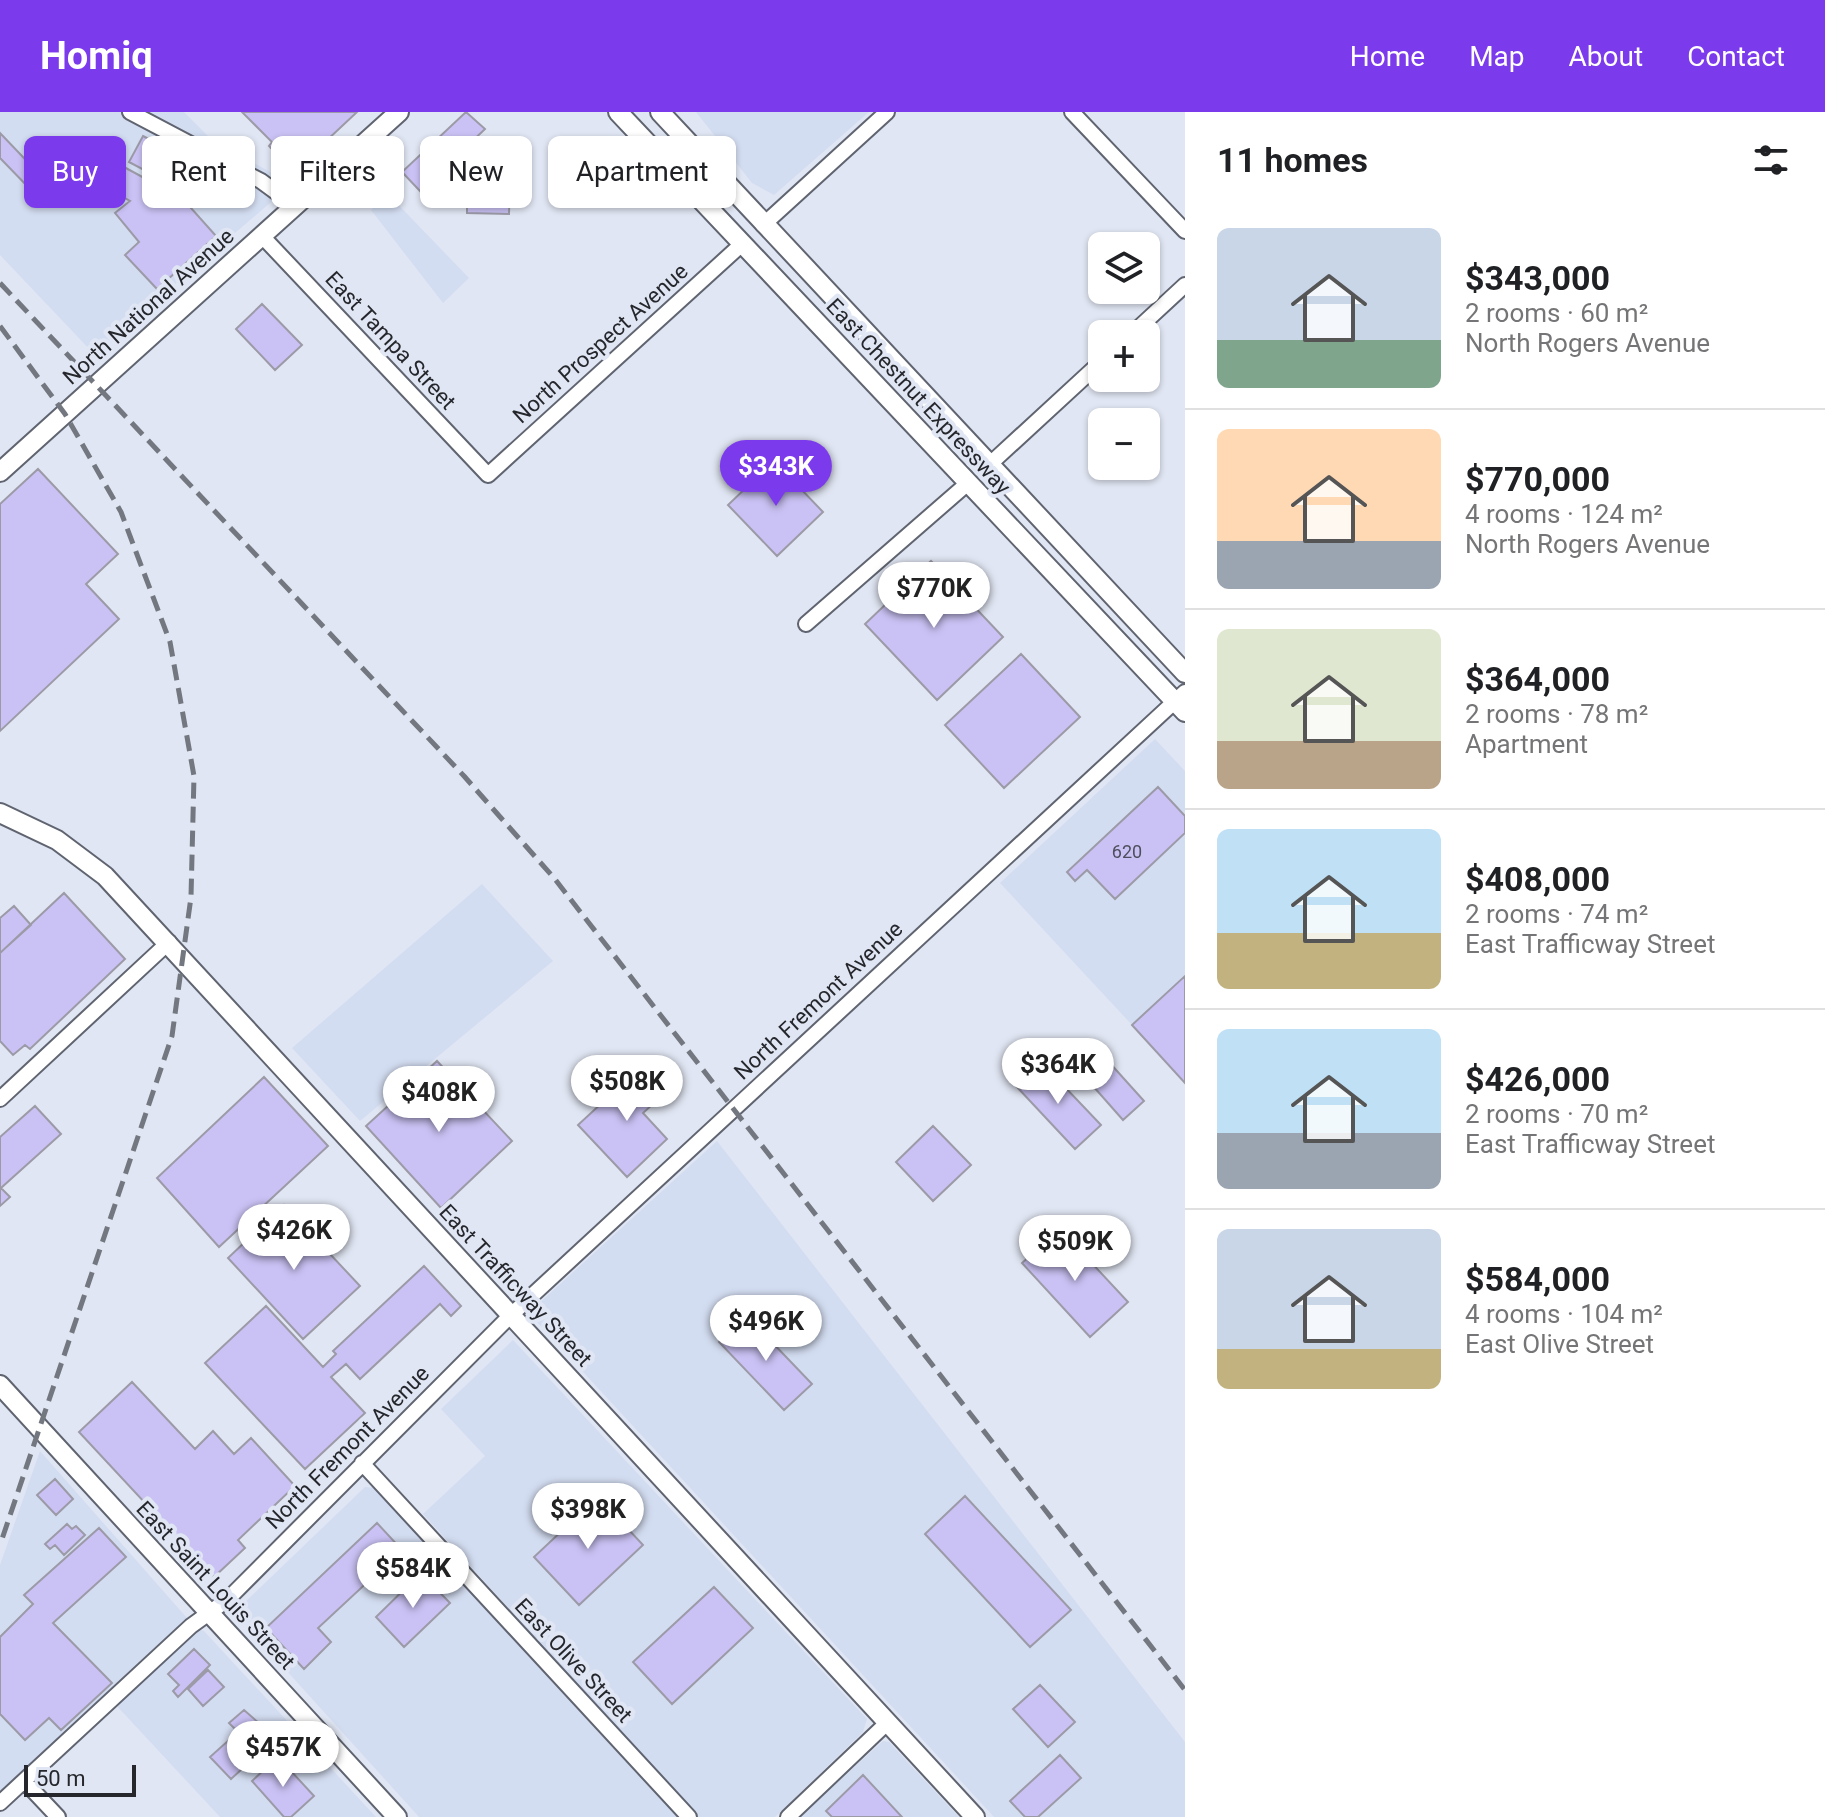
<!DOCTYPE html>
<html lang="en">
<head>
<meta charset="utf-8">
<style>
  :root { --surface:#fff; --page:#f6f6f6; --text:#202124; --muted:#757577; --line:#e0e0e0; --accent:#7c3aed }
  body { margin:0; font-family:Roboto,sans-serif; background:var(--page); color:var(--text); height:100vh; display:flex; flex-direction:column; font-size:30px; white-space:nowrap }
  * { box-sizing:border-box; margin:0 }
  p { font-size:26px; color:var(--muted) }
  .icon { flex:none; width:44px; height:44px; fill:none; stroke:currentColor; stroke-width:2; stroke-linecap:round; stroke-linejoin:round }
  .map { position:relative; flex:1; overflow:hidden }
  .drawer { display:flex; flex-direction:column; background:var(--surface); width:640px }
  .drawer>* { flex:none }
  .guide { position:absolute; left:24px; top:24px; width:760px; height:72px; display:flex; gap:16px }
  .buttons { position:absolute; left:1088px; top:120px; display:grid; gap:16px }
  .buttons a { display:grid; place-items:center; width:72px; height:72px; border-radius:12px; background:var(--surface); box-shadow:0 2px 6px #0004; font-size:40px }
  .scale { position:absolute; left:24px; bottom:20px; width:112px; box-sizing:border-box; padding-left:8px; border:4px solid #25272c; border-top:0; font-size:22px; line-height:28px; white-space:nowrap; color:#25272c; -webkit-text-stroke:6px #e0e6f3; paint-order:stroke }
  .price { position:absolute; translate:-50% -68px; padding:0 18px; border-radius:28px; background:#fff; color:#222; font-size:26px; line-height:52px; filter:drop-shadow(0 2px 4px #0008) }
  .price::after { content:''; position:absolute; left:50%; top:48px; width:24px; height:18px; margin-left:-12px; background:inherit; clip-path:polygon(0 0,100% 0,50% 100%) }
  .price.on { background:var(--accent); color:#fff }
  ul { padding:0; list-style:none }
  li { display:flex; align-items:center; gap:24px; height:200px; padding:0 32px }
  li+li { border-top:2px solid var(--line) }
  li span { display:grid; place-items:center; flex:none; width:224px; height:160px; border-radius:12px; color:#555 }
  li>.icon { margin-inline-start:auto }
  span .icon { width:96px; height:96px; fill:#fffc; stroke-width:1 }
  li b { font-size:34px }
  h2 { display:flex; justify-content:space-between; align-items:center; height:96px; padding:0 32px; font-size:34px }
  .pill { padding:0 28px; border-radius:12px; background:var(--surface); box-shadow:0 2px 6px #0004; font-size:28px; line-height:72px }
  .pill.on { background:var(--accent); color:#fff }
  header { display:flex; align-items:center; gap:48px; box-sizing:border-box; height:112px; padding:0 40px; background:var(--accent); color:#fff }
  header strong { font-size:38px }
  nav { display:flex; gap:44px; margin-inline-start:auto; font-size:28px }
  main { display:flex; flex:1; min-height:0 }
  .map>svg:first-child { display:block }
  .built { fill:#d3ddf1 }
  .building { fill:#cac2f4; stroke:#9c9aa7; stroke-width:2 }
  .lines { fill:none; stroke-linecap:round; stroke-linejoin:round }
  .minor-casing { stroke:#5f6470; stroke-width:18 }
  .major-casing { stroke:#5f6470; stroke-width:22 }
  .minor { stroke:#fff; stroke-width:14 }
  .major { stroke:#fff; stroke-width:18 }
  .rail { stroke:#73777f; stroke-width:5; stroke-dasharray:16 8; stroke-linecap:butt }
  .labels { text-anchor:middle; stroke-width:8; stroke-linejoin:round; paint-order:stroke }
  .number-label { font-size:18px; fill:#4e4e5e }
  .street-label { font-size:22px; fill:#25272c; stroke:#e0e6f3 }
</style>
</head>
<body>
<header>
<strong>Homiq</strong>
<nav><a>Home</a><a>Map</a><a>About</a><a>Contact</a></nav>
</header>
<main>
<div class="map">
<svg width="1185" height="1705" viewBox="0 0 1185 1705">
  <rect width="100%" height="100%" fill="#e0e6f3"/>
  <!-- built -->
  <path class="built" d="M 0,0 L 184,0 L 212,28 L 292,72 L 94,242 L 0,143 Z
    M 696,0 L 869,0 L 774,83 L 752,71 Z
    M 387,81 L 469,166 L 443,191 L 371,98 Z
    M 1155,627 L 1185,659 L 1185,864 L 1132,913 L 1000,771 Z
    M 482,772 L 553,849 L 360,1009 L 292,936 Z
    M 717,1029 L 1185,1630 L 1185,1705 L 994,1705 L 536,1209 L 533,1204 L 537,1193 Z
    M 513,1228 L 867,1607 L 863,1620 L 775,1705 L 698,1705 L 423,1402 L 485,1344 L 441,1297 Z
    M 40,1339 L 187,1506 L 185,1512 L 0,1680 L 0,1453 Z
    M 365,1375 L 376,1376 L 681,1705 L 419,1705 L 237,1504 L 242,1493 Z
    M 197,1517 L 204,1519 L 376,1705 L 220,1705 L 115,1592 Z
    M 883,1629 L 889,1630 L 959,1705 L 799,1705 Z"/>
  <!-- building -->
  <path class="building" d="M 242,0 L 357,0 L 293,60 L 269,34 L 272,30 Z
    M 466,0 L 485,17 L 465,36 L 484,56 L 484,65 L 510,66 L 509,102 L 467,101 L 467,81 L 461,77 L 459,80 L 440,60 L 420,79 L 402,60 Z
    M 0,21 L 44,67 L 32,79 L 0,46 Z
    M 143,24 L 213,61 L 199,87 L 129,50 Z
    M 124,55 L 183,87 L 216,124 L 157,177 L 125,143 L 139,130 L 115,101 L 130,89 L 112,79 Z
    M 262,192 L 302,233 L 275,258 L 236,217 Z
    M 774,349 L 823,400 L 777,444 L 728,393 Z
    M 38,357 L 118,442 L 86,472 L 119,507 L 0,619 L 0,392 Z
    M 931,449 L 1003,525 L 937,588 L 865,512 Z
    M 1021,542 L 1080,605 L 1004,676 L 945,613 Z
    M 1158,675 L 1185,704 L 1185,721 L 1115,787 L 1087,758 L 1075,769 L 1067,760 Z
    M 64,781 L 125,847 L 30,937 L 25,933 L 13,943 L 0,929 L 0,841 Z
    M 14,794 L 31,813 L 0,841 L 0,806 Z
    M 1185,864 L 1185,971 L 1132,913 Z
    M 1099,939 L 1144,989 L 1123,1008 L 1078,957 Z
    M 437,949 L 512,1029 L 441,1096 L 366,1014 Z
    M 1041,950 L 1101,1013 L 1075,1037 L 1016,974 Z
    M 644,952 L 650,959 L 646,963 L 664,982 L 643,1001 L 667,1027 L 627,1065 L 578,1013 Z
    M 264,965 L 328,1034 L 219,1135 L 157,1066 Z
    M 35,994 L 61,1022 L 1,1076 L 10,1085 L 0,1094 L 0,1025 Z
    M 933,1014 L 971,1053 L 933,1089 L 896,1050 Z
    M 284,1093 L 360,1174 L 303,1227 L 228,1146 Z
    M 1060,1117 L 1128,1190 L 1090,1225 L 1022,1151 Z
    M 424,1154 L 461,1194 L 451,1204 L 440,1192 L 360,1267 L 346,1252 L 331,1265 L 365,1301 L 305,1357 L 205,1251 L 266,1194 L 323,1255 L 336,1242 L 333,1239 Z
    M 747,1204 L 812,1272 L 784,1298 L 719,1230 Z
    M 132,1270 L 195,1337 L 213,1319 L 234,1342 L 251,1326 L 295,1374 L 238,1428 L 245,1436 L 214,1465 L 79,1320 Z
    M 55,1367 L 73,1387 L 56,1403 L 37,1383 Z
    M 965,1384 L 1071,1498 L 1030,1535 L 925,1422 Z
    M 598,1385 L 643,1433 L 579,1493 L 534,1445 Z
    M 377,1411 L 402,1438 L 318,1516 L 331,1530 L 304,1557 L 266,1516 Z
    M 67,1412 L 72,1417 L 76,1414 L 85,1423 L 64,1443 L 55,1433 L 50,1437 L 45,1432 Z
    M 99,1416 L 126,1445 L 53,1511 L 112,1571 L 61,1618 L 49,1606 L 25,1628 L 0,1602 L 0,1525 L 33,1492 L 24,1483 Z
    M 421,1461 L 450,1491 L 404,1535 L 376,1505 Z
    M 714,1475 L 753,1516 L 672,1592 L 633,1550 Z
    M 194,1537 L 210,1553 L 178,1585 L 173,1579 L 179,1573 L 168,1562 Z
    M 208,1558 L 224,1575 L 203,1594 L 188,1577 Z
    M 1040,1573 L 1075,1610 L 1048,1635 L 1013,1597 Z
    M 244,1598 L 276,1626 L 231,1667 L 210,1645 L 238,1620 L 229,1611 Z
    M 1060,1643 L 1081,1666 L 1038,1705 L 1025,1705 L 1010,1689 Z
    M 278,1645 L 314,1684 L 291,1705 L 284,1705 L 252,1669 Z
    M 863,1663 L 902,1705 L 832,1705 L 826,1699 Z"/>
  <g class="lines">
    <defs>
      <path id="minor" d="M 130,0 L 261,69 L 295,94
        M 1072,0 L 1185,119
        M 763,113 L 887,0
        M 262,124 L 488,363 L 742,132
        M 1132,222 L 1185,173
        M 989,353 L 1102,249
        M 806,512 L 968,371
        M 0,987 L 169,830
        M 362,1351 L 689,1705
        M 24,1669 L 58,1705
        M 0,1691 L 191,1514 L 227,1488 L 511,1203 L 1185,580
        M 788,1705 L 888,1610"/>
      <path id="major" d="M 618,0 L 1185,600
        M 660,0 L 1185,561
        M 0,360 L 399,0
        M 0,701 L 57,728 L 105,764 L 975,1705
        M 0,1273 L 397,1705"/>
    </defs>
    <!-- minor casing -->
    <use href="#minor" class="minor-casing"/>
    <!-- major casing -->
    <use href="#major" class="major-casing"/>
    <!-- minor -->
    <use href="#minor" class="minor"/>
    <!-- major -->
    <use href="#major" class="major"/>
    <!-- rail -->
    <path class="rail" d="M 0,171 L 464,664 L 554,766 L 1185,1578
      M 0,214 L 65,302 L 121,400 L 170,530 L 194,664 L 191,785 L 172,924 L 0,1433"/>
  </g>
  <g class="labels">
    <!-- number labels -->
    <g class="number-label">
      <text x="1127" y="746">620</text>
    </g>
    <!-- street labels -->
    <g class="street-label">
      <text transform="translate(148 194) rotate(-42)" y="8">North National Avenue</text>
      <text transform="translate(391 228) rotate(47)" y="8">East Tampa Street</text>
      <text transform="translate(600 231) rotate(-42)" y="8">North Prospect Avenue</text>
      <text transform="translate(919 284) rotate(47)" y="8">East Chestnut Expressway</text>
      <text transform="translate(818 888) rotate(-43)" y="8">North Fremont Avenue</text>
      <text transform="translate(516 1173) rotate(47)" y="8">East Trafficway Street</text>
      <text transform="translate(347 1335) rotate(-45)" y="8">North Fremont Avenue</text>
      <text transform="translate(216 1473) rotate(47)" y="8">East Saint Louis Street</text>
      <text transform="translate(574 1548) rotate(47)" y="8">East Olive Street</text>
    </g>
  </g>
</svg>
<div class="buttons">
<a><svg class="icon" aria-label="layers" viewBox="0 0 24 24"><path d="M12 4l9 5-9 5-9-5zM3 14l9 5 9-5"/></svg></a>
<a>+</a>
<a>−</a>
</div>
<div class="scale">50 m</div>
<b class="price on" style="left:776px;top:396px">$343K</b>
<b class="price" style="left:934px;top:518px">$770K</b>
<b class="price" style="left:1058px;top:994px">$364K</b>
<b class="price" style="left:627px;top:1011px">$508K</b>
<b class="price" style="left:439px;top:1022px">$408K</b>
<b class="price" style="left:294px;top:1160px">$426K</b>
<b class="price" style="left:1075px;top:1171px">$509K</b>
<b class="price" style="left:766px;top:1251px">$496K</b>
<b class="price" style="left:588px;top:1439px">$398K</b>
<b class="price" style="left:413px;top:1498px">$584K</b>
<b class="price" style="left:283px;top:1677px">$457K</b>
<div class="guide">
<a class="pill on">Buy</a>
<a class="pill">Rent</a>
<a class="pill">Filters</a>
<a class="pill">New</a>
<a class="pill">Apartment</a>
</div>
</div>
<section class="drawer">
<h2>11 homes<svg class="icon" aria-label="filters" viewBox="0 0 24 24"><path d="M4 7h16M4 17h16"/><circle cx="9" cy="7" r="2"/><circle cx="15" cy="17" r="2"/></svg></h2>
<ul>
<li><span style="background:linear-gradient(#c9d6e8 70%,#7fa58c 0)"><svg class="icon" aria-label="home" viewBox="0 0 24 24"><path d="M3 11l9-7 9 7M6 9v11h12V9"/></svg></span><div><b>$343,000</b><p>2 rooms · 60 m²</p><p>North Rogers Avenue</p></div></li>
<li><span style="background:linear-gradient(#ffd9b3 70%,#9aa5b1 0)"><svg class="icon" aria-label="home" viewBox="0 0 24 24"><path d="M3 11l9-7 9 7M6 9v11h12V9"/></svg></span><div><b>$770,000</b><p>4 rooms · 124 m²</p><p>North Rogers Avenue</p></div></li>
<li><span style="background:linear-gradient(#dfe7d0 70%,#b9a48a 0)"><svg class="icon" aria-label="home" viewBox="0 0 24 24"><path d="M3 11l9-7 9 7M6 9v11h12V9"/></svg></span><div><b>$364,000</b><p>2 rooms · 78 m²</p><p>Apartment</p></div></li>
<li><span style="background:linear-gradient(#bfe0f5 65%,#c2b280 0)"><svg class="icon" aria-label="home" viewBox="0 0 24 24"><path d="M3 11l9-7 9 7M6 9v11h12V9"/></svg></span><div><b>$408,000</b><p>2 rooms · 74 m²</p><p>East Trafficway Street</p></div></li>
<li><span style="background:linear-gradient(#bfe0f5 65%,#9aa5b1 0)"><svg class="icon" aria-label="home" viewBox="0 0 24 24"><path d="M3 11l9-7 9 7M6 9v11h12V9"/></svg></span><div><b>$426,000</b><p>2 rooms · 70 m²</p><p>East Trafficway Street</p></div></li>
<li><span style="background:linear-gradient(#c9d6e8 75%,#c2b280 0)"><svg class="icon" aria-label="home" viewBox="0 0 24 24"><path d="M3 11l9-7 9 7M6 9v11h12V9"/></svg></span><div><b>$584,000</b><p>4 rooms · 104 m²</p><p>East Olive Street</p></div></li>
</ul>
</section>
</main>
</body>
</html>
